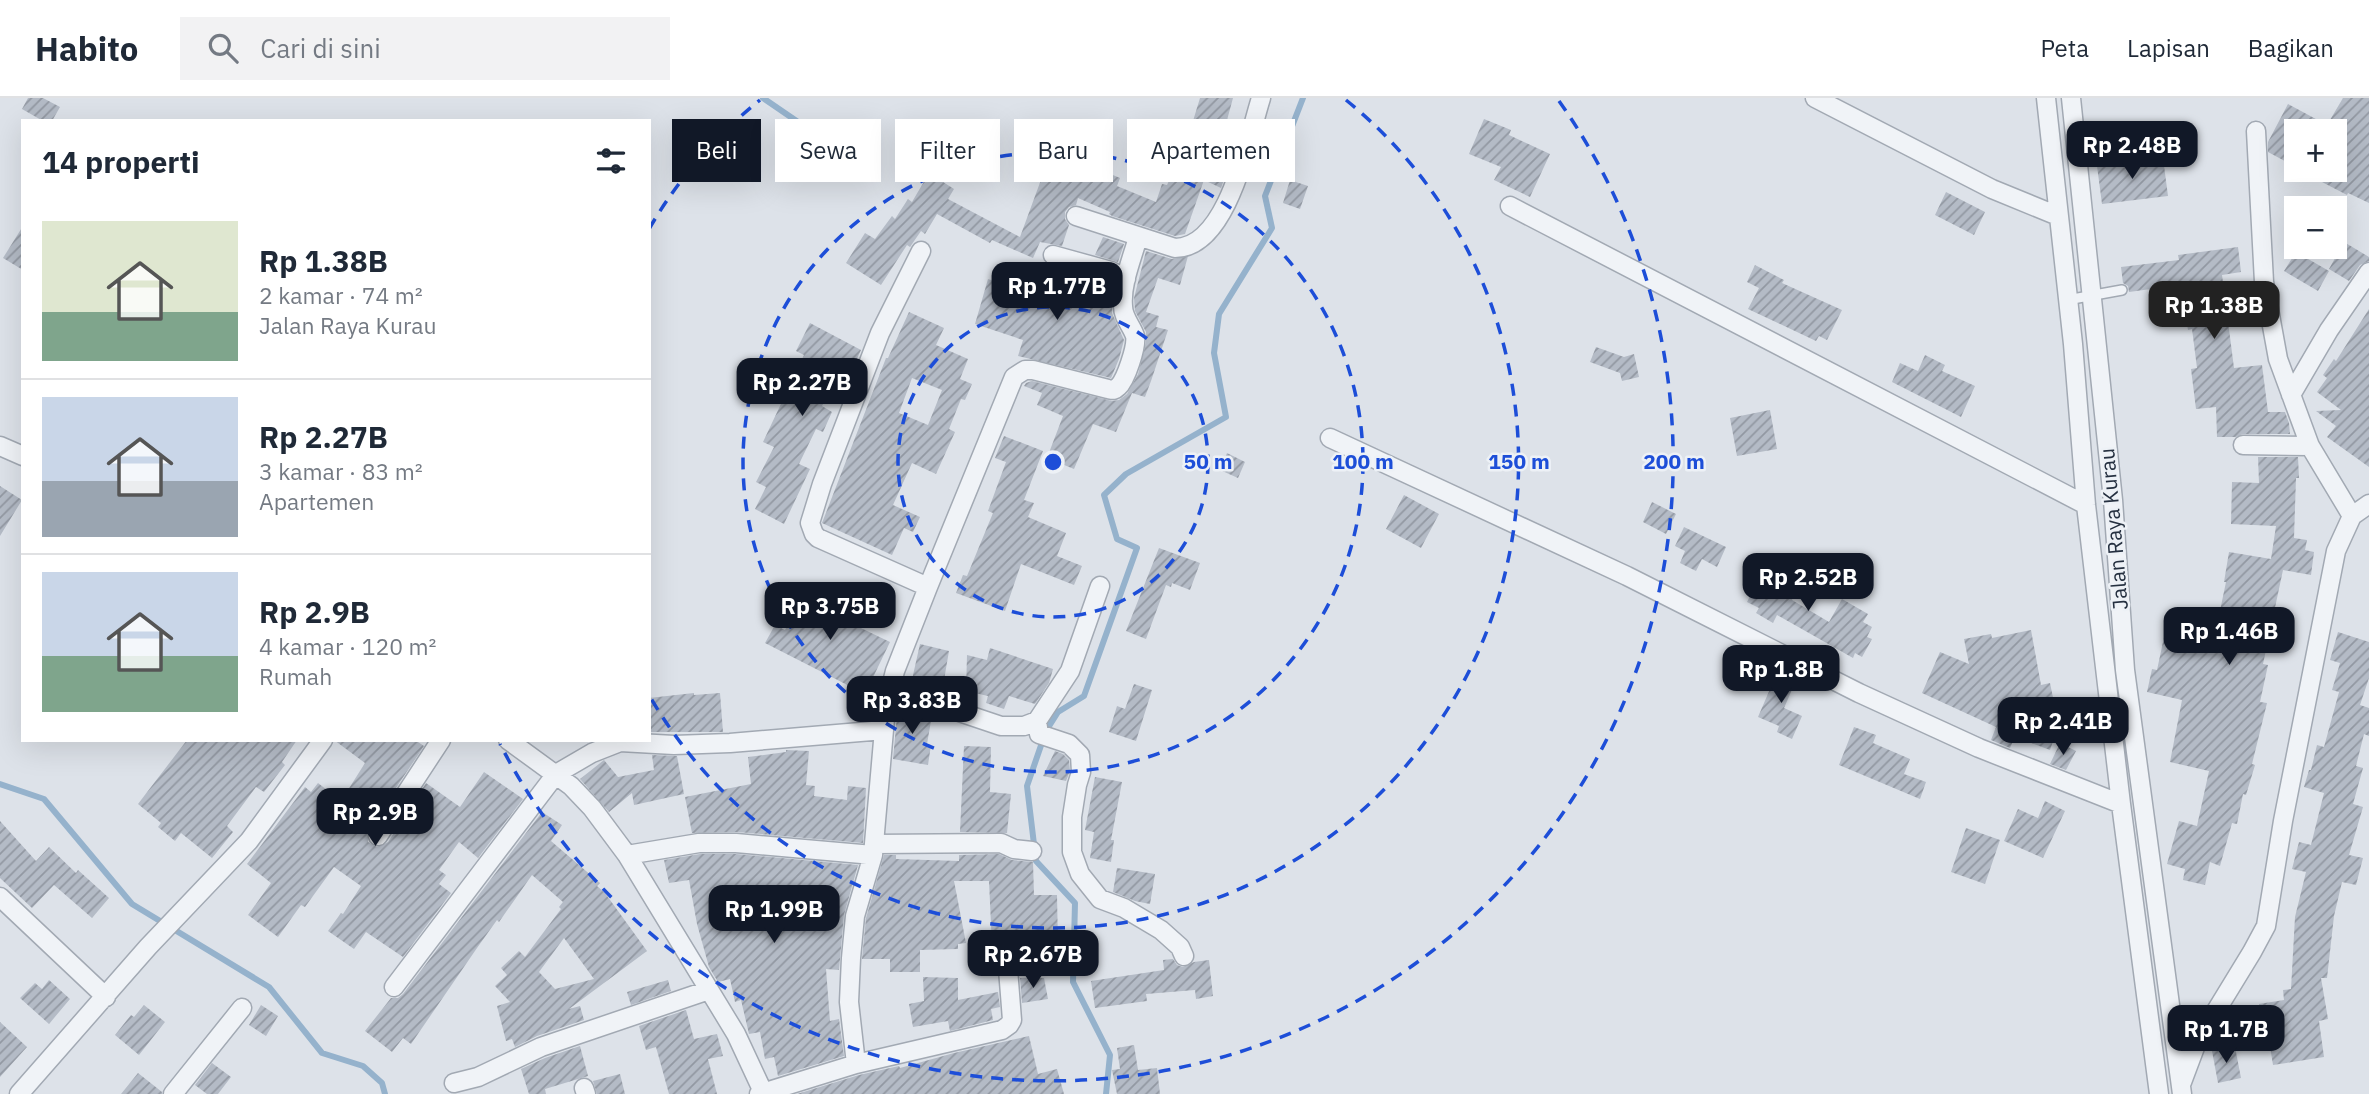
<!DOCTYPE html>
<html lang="id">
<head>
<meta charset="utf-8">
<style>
  :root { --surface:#fff; --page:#f2f2f3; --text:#1f2937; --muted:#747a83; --line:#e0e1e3; --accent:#111827 }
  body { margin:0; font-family:"IBM Plex Sans",sans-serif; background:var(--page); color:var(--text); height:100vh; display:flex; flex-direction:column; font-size:26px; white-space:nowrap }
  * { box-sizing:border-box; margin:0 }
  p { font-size:23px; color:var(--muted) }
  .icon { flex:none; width:38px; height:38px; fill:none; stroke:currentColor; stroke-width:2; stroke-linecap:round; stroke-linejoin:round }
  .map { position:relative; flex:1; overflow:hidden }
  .sheet { position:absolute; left:21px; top:21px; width:630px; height:623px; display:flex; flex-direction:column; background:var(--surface); border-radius:0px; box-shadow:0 7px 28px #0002 }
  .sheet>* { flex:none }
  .banner { position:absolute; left:672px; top:21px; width:665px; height:63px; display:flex; gap:14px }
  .fabs { position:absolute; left:2284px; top:21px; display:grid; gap:14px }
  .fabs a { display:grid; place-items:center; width:63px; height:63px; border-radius:0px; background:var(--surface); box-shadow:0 7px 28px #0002; font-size:35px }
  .price { position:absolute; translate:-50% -60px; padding:0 16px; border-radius:14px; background:var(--accent); color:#fff; font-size:23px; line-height:46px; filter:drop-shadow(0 2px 4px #0008) }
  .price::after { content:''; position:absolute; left:50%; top:42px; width:21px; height:16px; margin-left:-10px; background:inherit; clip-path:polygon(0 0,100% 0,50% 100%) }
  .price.active { background:#222; color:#fff }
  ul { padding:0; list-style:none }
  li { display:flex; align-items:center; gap:21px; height:175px; padding:0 21px }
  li+li { border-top:2px solid var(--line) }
  li span { display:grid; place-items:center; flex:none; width:196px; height:140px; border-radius:0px; color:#555 }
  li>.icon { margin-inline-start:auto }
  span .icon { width:84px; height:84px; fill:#fffc; stroke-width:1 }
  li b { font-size:30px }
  h2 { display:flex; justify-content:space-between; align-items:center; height:84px; padding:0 21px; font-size:30px }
  .pill { padding:0 24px; border-radius:0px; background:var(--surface); box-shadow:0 7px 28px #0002; font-size:24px; line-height:63px }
  .pill.active { background:var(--accent); color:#fff }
  header { display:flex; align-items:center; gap:42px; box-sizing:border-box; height:98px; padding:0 35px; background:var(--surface); border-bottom:2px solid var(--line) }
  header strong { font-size:33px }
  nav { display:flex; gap:38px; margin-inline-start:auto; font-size:24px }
  .search { width:490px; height:63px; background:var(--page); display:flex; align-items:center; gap:18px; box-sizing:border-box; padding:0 24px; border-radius:0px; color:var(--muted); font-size:26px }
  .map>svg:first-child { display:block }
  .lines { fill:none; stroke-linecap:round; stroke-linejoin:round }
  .stream { stroke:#95b2cc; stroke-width:6 }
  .building { fill:url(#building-hatch); fill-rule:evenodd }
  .service-casing { stroke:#a2a9b3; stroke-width:12 }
  .minor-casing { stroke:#a2a9b3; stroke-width:21 }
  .service { stroke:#f0f3f7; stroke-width:9 }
  .minor { stroke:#f0f3f7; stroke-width:18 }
  .ring { fill:none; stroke:#1d4ed8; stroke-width:3.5; stroke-dasharray:12 9 }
  .labels { text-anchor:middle; stroke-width:5; stroke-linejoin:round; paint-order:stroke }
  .street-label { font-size:21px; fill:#253040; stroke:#edf1f6 }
  .centre { fill:#1d4ed8; stroke:#edf1f6; stroke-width:3.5 }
  .ring-label { font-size:21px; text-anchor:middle; font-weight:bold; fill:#1d4ed8; stroke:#edf1f6; stroke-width:5; stroke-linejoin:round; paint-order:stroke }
</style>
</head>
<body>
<header>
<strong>Habito</strong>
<div class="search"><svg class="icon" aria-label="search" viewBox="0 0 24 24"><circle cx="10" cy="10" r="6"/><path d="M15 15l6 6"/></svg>Cari di sini</div>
<nav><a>Peta</a><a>Lapisan</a><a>Bagikan</a></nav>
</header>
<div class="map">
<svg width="2369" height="996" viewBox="0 0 2369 996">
  <defs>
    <pattern id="building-hatch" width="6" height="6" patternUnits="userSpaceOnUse" patternTransform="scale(1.75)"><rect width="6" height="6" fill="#b4bbc6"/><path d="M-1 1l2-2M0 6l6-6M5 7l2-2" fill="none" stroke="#9298a2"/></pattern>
  </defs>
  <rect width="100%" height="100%" fill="#dde2e9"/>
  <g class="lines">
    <!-- stream -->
    <path class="stream" d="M 763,0 L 836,50
      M 0,686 L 44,701 L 132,806 L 269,889 L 322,955 L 363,968 L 382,985 L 385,996
      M 1106,996 L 1110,957 L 1073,884 L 1075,805 L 1036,763 L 1027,688 L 1046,633 L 1058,614 L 1084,598 L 1137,450 L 1117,441 L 1104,397 L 1126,376 L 1226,319 L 1214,255 L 1219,216 L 1272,130 L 1265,98 L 1303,0"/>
  </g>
  <!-- building -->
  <path class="building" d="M 28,0 L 43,0 L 60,9 L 52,23 L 43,23 L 22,11 Z
    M 1200,0 L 1233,0 L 1217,59 L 1230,65 L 1221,90 L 1204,82 L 1185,136 L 1175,138 L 1112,118 L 1109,116 L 1110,114 L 1078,100 L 1076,107 L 1069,109 L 1065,114 L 1065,121 L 1069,127 L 1062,148 L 1040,144 L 1033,160 L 992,142 L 990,145 L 937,116 L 925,136 L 921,133 L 910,149 L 907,147 L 881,187 L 846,165 L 865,135 L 875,141 L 892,118 L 895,121 L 908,101 L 912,104 L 929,75 L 954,91 L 948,101 L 1020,139 L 1049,60 L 1099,78 L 1101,72 L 1120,80 L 1117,88 L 1156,104 L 1162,86 L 1167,87 L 1176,68 L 1179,69 Z
    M 2343,0 L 2369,0 L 2369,105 L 2348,95 L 2347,97 L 2299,72 L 2334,72 L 2334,33 L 2296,33 L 2296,69 L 2268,54 L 2268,44 L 2288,6 L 2327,27 Z
    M 1484,21 L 1511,32 L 1509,37 L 1550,56 L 1530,99 L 1494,82 L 1501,69 L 1469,56 Z
    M 2163,60 L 2168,98 L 2102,106 L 2097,68 Z
    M 1290,82 L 1308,88 L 1300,111 L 1283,105 Z
    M 1946,94 L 1985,114 L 1974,137 L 1935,117 Z
    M 23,128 L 23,172 L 3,160 Z
    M 1103,139 L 1124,146 L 1118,164 L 1095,157 Z
    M 2344,144 L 2369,159 L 2369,163 L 2360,167 L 2349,183 L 2329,171 Z
    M 2238,149 L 2241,174 L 2222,177 L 2234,270 L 2262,267 L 2268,314 L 2285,314 L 2289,325 L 2290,336 L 2243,336 L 2236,339 L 2217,339 L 2216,309 L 2196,311 L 2191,271 L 2197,270 L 2192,231 L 2188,232 L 2180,187 L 2129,194 L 2128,188 L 2123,185 L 2121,169 L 2179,162 L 2178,157 Z
    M 1146,153 L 1172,161 L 1188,158 L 1180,187 L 1158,180 L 1146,214 L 1159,218 L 1156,229 L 1168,232 L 1151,283 L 1145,299 L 1132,295 L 1116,334 L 1093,326 L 1074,371 L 1047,360 L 1063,318 L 1037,307 L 1042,295 L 1024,288 L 1026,285 L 1032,283 L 1112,303 L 1119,302 L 1127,296 L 1138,276 L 1146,244 L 1146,234 L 1135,213 L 1134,200 Z
    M 2296,154 L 2329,173 L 2318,193 L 2284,173 Z
    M 1755,167 L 1784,182 L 1782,185 L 1842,212 L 1827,242 L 1819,238 L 1816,243 L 1748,211 L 1759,190 L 1747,184 Z
    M 1025,173 L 1061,186 L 1062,183 L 1082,188 L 1086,178 L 1113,187 L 1112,215 L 1124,242 L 1119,261 L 1111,280 L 1018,258 L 1023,242 L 975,226 L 988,181 L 1019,191 Z
    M 2369,211 L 2369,369 L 2327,339 L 2336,328 L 2316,313 L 2341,312 L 2317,294 L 2327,280 L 2323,277 L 2334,261 L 2336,263 Z
    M 909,214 L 944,230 L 936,247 L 968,261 L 960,281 L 972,286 L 965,302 L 961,301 L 949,331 L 955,334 L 936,376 L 912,365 L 893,407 L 920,419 L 913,434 L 904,430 L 892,457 L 822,425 L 886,260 L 888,260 ZM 912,280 L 942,292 L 928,327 L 899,315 Z
    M 810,225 L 861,252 L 848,280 L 839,275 L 822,308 L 832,314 L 823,334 L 816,331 L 799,366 L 810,371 L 784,426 L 755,411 L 766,389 L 756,384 L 774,349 L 763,344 L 804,257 L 796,253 Z
    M 1596,249 L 1624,259 L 1634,256 L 1639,279 L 1622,283 L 1620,275 L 1590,264 Z
    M 1925,257 L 1945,267 L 1942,273 L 1975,288 L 1961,319 L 1892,284 L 1900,265 L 1918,273 Z
    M 1770,312 L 1777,351 L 1737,358 L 1730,320 Z
    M 1004,338 L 1043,353 L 1024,402 L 1034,405 L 1028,419 L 1066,435 L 1057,458 L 1082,468 L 1074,487 L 1021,466 L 1005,513 L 956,495 L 963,477 L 967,478 L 993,415 L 988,413 L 1006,364 L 995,360 Z
    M 1227,355 L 1245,364 L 1238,380 L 1220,372 Z
    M 2258,359 L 2298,359 L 2299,380 L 2296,380 L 2294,440 L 2307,442 L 2305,452 L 2314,454 L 2311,477 L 2283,472 L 2263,566 L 2268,567 L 2260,604 L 2267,605 L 2252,666 L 2255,667 L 2246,697 L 2243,696 L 2237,726 L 2232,725 L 2220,768 L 2210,764 L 2205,787 L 2183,782 L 2185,771 L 2167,766 L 2179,723 L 2197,728 L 2209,673 L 2170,664 L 2182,602 L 2147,594 L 2152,571 L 2157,572 L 2169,516 L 2217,527 L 2226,484 L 2224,484 L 2229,454 L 2271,461 L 2276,428 L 2231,426 L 2232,384 L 2259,385 Z
    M 0,388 L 22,402 L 0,438 Z
    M 1404,397 L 1439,416 L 1421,450 L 1386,431 Z
    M 1652,404 L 1676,416 L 1666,436 L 1643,424 Z
    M 1684,429 L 1726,449 L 1717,469 L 1702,461 L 1696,473 L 1680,465 L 1685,453 L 1675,448 Z
    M 1159,450 L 1200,465 L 1190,492 L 1172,485 L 1171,489 L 1166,487 L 1146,541 L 1126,533 Z
    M 1755,464 L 1794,485 L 1789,495 L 1794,497 L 1792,502 L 1829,524 L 1842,501 L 1868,516 L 1863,524 L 1872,529 L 1867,539 L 1872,541 L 1862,559 L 1855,555 L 1853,560 L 1777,517 L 1773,525 L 1756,515 L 1759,510 L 1747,504 L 1753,492 L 1743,486 Z
    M 808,488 L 846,509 L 840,520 L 890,544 L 865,596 L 765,545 L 775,527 L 785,532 Z
    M 2031,532 L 2041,587 L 2050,585 L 2057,619 L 2061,620 L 2050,652 L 2015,639 L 2010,650 L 1991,642 L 1996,629 L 1922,595 L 1940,554 L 1969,566 L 1964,541 L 1991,536 L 1992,540 Z
    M 2338,534 L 2369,544 L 2369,580 L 2360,607 L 2369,610 L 2369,638 L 2364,636 L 2356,668 L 2363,670 L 2353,706 L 2363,709 L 2349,757 L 2363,760 L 2356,787 L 2342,784 L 2334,818 L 2327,880 L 2321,880 L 2328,921 L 2319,923 L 2324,959 L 2273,967 L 2268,936 L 2220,943 L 2218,931 L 2223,923 L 2261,918 L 2259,906 L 2284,902 L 2283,892 L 2291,891 L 2295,819 L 2306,774 L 2292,771 L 2299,744 L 2311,747 L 2324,695 L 2304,689 L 2309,672 L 2311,672 L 2317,647 L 2324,649 L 2339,594 L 2332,592 L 2340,565 L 2330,562 Z
    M 920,546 L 949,553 L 943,588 L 937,586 L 936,594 L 911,586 Z
    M 990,550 L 1053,571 L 1049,585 L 1035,606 L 1009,598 L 1004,611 L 986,605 L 988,598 L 966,593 L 967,557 L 987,562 Z
    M 1779,570 L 1798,578 L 1784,610 L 1802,618 L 1792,641 L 1777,634 L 1779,628 L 1758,619 Z
    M 1134,586 L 1152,592 L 1136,643 L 1109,634 L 1117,608 L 1125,611 Z
    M 694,595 L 694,597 L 720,595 L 723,634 L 649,634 L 649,600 Z
    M 898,607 L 932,617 L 927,646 L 931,647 L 928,667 L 893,661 Z
    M 1854,629 L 1876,637 L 1873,645 L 1910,661 L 1904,676 L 1926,684 L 1920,701 L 1839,667 Z
    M 187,642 L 297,642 L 282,664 L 285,667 L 264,694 L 256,689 L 227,728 L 233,734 L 212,760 L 181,735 L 175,743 L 158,729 L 161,725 L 138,706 Z
    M 334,642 L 415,642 L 424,648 L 368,732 L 368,744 L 377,749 L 388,744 L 426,685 L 460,709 L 484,674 L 523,701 L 478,760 L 459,744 L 439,772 L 446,777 L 439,786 L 451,795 L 403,859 L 366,834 L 354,851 L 328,833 L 341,815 L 343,816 L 361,788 L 334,769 L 305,809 L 301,807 L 278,839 L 248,817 L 271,785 L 247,766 L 305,689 L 311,694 L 318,685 L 341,703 L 365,665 Z
    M 2060,645 L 2076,653 L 2066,672 L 2050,666 Z
    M 964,648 L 991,649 L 990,694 L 1011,696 L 1007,735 L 960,734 Z
    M 786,652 L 809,653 L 806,687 L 815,688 L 814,698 L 847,702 L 848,688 L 866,690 L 863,745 L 737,734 L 692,735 L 685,699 L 751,686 L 748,659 L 786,654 Z
    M 1055,653 L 1063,656 L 1069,662 L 1070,673 L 1066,683 L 1043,678 Z
    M 652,657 L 677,658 L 684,696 L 634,707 L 632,695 L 609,714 L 580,681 L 604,662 L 618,679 L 654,672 Z
    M 1095,679 L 1122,684 L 1111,742 L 1114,742 L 1111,764 L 1090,760 L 1094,734 L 1085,732 Z
    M 2045,703 L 2065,713 L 2043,760 L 2004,743 L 2018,711 L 2038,720 Z
    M 542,714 L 562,727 L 551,743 L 600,785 L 597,788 L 605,795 L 647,853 L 569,911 L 580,908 L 584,922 L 537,938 L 515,949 L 512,941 L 506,943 L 497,908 L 510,904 L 495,888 L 507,877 L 501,870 L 519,853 L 525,859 L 561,811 L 559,809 L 563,804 L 532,777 L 499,824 L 497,822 L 477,850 L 411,946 L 403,940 L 392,954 L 365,933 L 391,900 L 398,900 L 403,896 ZM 564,840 L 594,881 L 555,891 L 539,874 Z
    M 0,723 L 36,763 L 49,749 L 76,775 L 78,772 L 109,800 L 92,820 L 54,787 L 32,810 L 0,780 Z
    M 1966,730 L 2000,742 L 1985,786 L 1951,774 Z
    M 700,756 L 736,756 L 858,767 L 844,817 L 839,872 L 826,871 L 830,923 L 839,921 L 844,958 L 778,978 L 774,959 L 765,961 L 760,934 L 749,936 L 741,902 L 735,904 L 730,881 L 718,884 L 709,869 L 697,826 L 689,782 L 669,785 L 664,762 Z
    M 999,756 L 1012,762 L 1033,764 L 1034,797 L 1057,797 L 1058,848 L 992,848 L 989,783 L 954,783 L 966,845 L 958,846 L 958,851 L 920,852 L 920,874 L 890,874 L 890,861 L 862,861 L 866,820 L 884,757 L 896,757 L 896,761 L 959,763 L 959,757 Z
    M 1117,770 L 1155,776 L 1150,806 L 1135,803 L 1113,794 Z
    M 1173,861 L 1177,867 L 1183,869 L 1194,864 L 1209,862 L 1213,898 L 1196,901 L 1195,892 L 1146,896 L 1147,903 L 1095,910 L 1091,883 L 1164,872 L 1163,862 Z
    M 923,879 L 958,880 L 958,902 L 998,894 L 1000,909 L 991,911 L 993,922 L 950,933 L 948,923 L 913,929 L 909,906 L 924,903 Z
    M 1020,880 L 1044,880 L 1048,901 L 1022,905 Z
    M 49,882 L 70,901 L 49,926 L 20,900 L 35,885 L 42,891 Z
    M 668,882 L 671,893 L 631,907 L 627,894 Z
    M 144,907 L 165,924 L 139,957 L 115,937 L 131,917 L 134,919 Z
    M 261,907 L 278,918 L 266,938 L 249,927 Z
    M 686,912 L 694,941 L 717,936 L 723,958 L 708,961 L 717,996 L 669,996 L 656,949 L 646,952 L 639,928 Z
    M 0,924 L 27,949 L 0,979 Z
    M 1029,938 L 1038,976 L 1057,971 L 1064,996 L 797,996 L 859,977 L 899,968 L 900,970 L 954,955 Z
    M 1134,947 L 1138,972 L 1157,970 L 1160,996 L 1117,996 L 1112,972 L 1120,971 L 1117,950 Z
    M 580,948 L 588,978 L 545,991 L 546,996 L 529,996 L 521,971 L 545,960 Z
    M 2235,949 L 2241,980 L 2218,985 L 2212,953 Z
    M 212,965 L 231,979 L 218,996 L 207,996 L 195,987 Z
    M 138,975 L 162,994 L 162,996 L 121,996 Z
    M 620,976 L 625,996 L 597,996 L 593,983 Z"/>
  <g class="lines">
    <defs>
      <path id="service" d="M 2067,202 L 2122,192"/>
      <path id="minor" d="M 1815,0 L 1992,91 L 2058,118
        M 2046,0 L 2073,246 L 2086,407 L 2121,706 L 2159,996
        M 2071,0 L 2113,402 L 2125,572 L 2182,996
        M 2256,33 L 2264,184 L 2278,261 L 2310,348 L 2352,418
        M 1510,108 L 2086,407
        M 1076,118 L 1175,150 C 1228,150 1248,41 1261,0
        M 921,153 L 880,235 L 822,386 L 810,425 L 814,436 L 818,440 L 928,489
        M 1053,157 L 1111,173 L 1126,181
        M 2291,297 L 2329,232 L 2369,174
        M 1330,340 L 1627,478 L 1859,595 L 1979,650 L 2121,706
        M 2243,347 L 2310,348
        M 0,348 L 23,358
        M 1100,488 L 1070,573 L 1037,623 L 1039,636 L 1069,646 L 1080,657 L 1081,674 L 1077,687 L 1072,719 L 1072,754 L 1080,776 L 1100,801 L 1124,810 L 1161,832 L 1180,849 L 1184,858
        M 891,591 L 1001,628 L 1024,628 L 1037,623
        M 508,642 L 571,688 L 592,710 L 627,757 L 736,936 L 764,996
        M 378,738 L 441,642
        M 875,746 L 1001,745 L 1014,751 L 1032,753
        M 627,757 L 699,745 L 736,745 L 873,757
        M 0,799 L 106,899
        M 394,889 L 556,676 L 592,655 L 620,644 L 674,647 L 730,645 L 884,632
        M 856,966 L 849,904 L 851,860 L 855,818 L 873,757 L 886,609 L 895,573 L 928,489 L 1014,279 L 1025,272 L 1033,272 L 1108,291 C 1113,292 1114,293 1118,289 C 1126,282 1137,248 1135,238 C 1132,228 1123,220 1123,208 C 1121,186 1132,161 1138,139
        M 2182,984 L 2197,944 L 2252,854 L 2266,828 L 2283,723 L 2336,453 L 2352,418 L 2369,406
        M 454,985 L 478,979 L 541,949 L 709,892
        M 584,990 L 586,996
        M 19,996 L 148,849 L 249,743 L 323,642
        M 173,996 L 242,910
        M 759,996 L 856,966 L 1002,932 L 1009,927 L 1012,922 L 1007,858"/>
    </defs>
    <!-- service casing -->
    <use href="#service" class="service-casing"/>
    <!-- minor casing -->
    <use href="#minor" class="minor-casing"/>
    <!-- service -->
    <use href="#service" class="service"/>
    <!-- minor -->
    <use href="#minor" class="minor"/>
  </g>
  <!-- distance rings -->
  <g class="ring">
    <circle cx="1053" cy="364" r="155"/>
    <circle cx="1053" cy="364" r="310"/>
    <path d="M649 131A466 466 0 0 1 760 2M1346 2A466 466 0 1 1 649 597"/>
    <path d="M1559 3A621 621 0 1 1 500 646"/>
  </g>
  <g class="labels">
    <!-- street labels -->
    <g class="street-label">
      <text transform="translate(2114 431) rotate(-95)" y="7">Jalan Raya Kurau</text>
    </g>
  </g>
  <circle cx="1053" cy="364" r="10" class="centre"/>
  <g class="ring-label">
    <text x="1208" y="371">50 m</text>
    <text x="1363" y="371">100 m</text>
    <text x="1519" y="371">150 m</text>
    <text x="1674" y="371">200 m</text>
  </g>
</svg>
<div class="fabs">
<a>+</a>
<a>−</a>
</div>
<b class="price" style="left:2132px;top:83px">Rp 2.48B</b>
<b class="price" style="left:1057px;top:224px">Rp 1.77B</b>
<b class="price active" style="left:2214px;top:243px">Rp 1.38B</b>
<b class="price" style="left:802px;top:320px">Rp 2.27B</b>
<b class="price" style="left:1808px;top:515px">Rp 2.52B</b>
<b class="price" style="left:830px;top:544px">Rp 3.75B</b>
<b class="price" style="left:2229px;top:569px">Rp 1.46B</b>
<b class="price" style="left:1781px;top:607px">Rp 1.8B</b>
<b class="price" style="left:912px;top:638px">Rp 3.83B</b>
<b class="price" style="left:2063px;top:659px">Rp 2.41B</b>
<b class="price" style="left:375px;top:750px">Rp 2.9B</b>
<b class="price" style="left:774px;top:847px">Rp 1.99B</b>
<b class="price" style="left:1033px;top:892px">Rp 2.67B</b>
<b class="price" style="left:2226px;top:967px">Rp 1.7B</b>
<div class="banner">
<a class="pill active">Beli</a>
<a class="pill">Sewa</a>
<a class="pill">Filter</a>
<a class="pill">Baru</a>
<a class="pill">Apartemen</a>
</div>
<section class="sheet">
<h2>14 properti<svg class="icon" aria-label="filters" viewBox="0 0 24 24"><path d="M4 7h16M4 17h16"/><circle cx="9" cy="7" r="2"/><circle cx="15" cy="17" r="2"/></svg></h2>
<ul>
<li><span style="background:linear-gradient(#dfe7d0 65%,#7fa58c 0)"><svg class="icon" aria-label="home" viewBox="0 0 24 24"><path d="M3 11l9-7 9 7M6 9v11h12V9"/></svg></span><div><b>Rp 1.38B</b><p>2 kamar · 74 m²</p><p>Jalan Raya Kurau</p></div></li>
<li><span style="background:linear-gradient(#c9d6e8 60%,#9aa5b1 0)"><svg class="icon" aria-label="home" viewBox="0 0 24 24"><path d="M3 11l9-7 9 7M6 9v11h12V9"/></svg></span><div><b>Rp 2.27B</b><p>3 kamar · 83 m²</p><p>Apartemen</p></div></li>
<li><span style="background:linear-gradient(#c9d6e8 60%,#7fa58c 0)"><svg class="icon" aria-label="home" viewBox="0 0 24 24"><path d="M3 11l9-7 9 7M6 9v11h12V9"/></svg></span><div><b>Rp 2.9B</b><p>4 kamar · 120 m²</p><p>Rumah</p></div></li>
</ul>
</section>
</div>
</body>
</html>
